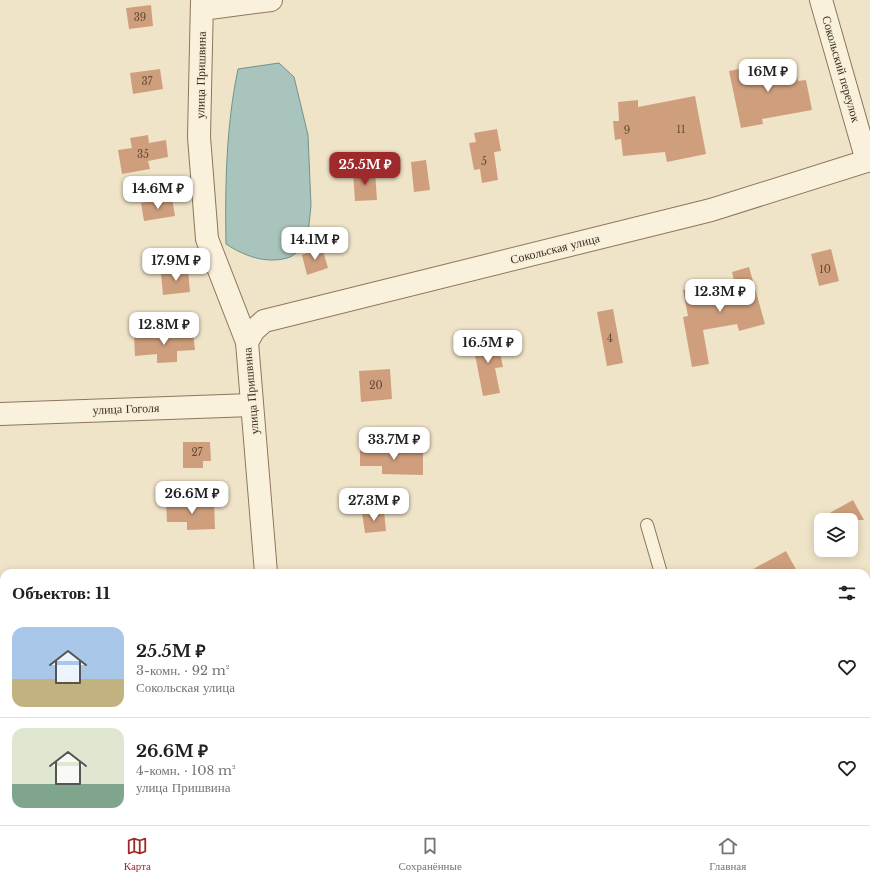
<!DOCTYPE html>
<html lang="ru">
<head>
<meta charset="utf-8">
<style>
  :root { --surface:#fff; --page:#f6f6f6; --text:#202124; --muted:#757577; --line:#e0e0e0; --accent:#9e2a2b }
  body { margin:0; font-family:"Libre Baskerville",serif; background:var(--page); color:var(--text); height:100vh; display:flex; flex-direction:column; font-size:15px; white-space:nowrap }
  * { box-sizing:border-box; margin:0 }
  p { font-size:13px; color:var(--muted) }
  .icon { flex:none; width:22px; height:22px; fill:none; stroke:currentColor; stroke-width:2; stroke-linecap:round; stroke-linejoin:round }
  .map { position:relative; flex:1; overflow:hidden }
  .panel { position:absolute; left:0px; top:569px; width:870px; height:256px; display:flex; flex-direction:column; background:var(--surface); border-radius:12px 12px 0 0; box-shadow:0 2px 10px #0003 }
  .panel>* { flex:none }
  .controls { position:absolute; left:814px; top:513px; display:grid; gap:8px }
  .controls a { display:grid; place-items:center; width:44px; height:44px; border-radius:8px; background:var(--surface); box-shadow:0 2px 10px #0003; font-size:20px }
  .price { position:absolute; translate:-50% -34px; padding:0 9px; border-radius:8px; background:#fff; color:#222; font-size:13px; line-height:26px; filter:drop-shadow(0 1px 2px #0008) }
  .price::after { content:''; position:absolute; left:50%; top:24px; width:12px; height:9px; margin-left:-6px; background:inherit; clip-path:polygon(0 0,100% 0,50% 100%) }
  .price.current { background:var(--accent); color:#fff }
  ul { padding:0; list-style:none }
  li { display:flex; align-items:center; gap:12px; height:100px; padding:0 12px }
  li+li { border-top:1px solid var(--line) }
  li span { display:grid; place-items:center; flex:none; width:112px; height:80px; border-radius:12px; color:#555 }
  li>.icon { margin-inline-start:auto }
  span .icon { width:48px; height:48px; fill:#fffc; stroke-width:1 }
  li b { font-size:17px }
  h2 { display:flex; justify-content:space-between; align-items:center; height:48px; padding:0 12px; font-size:17px }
  .tab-bar { display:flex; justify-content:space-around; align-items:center; height:56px; border-top:1px solid var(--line); background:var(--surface); font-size:11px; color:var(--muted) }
  .tab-bar a { display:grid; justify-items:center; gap:2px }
  .tab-bar .current { color:var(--accent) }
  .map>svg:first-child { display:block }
  .green { fill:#c9cf9b }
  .water { fill:#a9c4bc; stroke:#6f938a }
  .building { fill:#cf9f7d }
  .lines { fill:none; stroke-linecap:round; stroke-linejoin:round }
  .service-casing { stroke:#8d765c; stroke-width:14 }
  .minor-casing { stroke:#8d765c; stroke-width:24 }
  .tertiary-casing { stroke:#8d765c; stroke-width:24 }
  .service { stroke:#faf1dc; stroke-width:12 }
  .minor { stroke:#faf1dc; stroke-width:22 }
  .tertiary { stroke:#faf1dc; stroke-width:22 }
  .labels { text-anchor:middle; stroke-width:3; stroke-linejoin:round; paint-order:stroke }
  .number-label { font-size:10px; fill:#624a37 }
  .street-label { font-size:12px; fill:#3d2e20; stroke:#f7eed8 }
</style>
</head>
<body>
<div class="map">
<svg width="870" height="825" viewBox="0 0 870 825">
  <rect width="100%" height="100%" fill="#f0e4c8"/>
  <!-- green -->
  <path class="green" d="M 870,751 L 870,825 L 826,825 L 824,821 L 866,821 L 866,755 Z"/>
  <!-- water -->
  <path class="water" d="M 279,63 L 294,77 L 308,135 L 311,206 L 307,242 C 302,247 294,257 287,258 C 266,264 244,256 226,244 C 225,185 226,127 238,69 Z"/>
  <!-- building -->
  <path class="building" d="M 151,5 L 153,26 L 129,29 L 126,8 Z
    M 795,62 L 798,81 L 806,80 L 812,110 L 762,119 L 763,124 L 741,128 L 729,71 L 758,65 L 759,69 Z
    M 160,69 L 163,89 L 133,94 L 130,73 Z
    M 695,96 L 706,154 L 667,162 L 665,152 L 623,156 L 621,139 L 615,140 L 613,121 L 619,121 L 618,102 L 638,100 L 638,107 Z
    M 497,129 L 501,151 L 494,152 L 498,180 L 482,183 L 480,169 L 474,170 L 469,143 L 476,142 L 474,133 Z
    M 148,135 L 149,143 L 166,140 L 168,157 L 148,161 L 150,169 L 122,174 L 118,150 L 132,148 L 130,138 Z
    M 426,160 L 430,190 L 414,192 L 411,162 Z
    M 375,171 L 377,200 L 355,201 L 353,172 Z
    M 172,198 L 175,216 L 144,221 L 141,203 Z
    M 322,247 L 328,268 L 307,275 L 302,255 Z
    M 831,249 L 839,281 L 819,286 L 811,254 Z
    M 749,267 L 765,324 L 739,331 L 737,324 L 703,330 L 709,364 L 692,367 L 683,317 L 688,316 L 683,290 L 699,287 L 701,298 L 737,292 L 732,272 Z
    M 188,270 L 190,292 L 163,295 L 161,273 Z
    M 613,309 L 623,363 L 607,366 L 597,312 Z
    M 193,332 L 195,350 L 177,351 L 177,362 L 157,363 L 157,354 L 135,356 L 134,336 Z
    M 490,335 L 491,340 L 497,339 L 503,367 L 495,368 L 500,393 L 483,396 L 472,339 Z
    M 390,369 L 392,399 L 361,402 L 359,371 Z
    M 183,442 L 210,442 L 211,461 L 203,461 L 203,468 L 183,468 Z
    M 360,448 L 423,450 L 423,475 L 382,474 L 382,466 L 360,466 Z
    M 853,500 L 864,520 L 817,520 Z
    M 214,502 L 215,529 L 187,530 L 187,522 L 167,522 L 166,503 Z
    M 384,511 L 386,531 L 365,533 L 362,513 Z
    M 786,551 L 798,573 L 746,573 Z"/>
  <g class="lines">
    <defs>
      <path id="service" d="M 647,525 L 661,573"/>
      <path id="minor" d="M 202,0 L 199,137 L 207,239 L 247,342
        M 821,0 L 867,161
        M 202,9 L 271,0
        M 0,414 L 252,405
        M 866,721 L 870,716
        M 785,825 L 788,821"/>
      <path id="tertiary" d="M 266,573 L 247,342 L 254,330 L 264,321 L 711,210 L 870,160
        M 286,821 L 286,825"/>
    </defs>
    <!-- service casing -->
    <use href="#service" class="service-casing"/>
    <!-- minor casing -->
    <use href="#minor" class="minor-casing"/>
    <!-- tertiary casing -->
    <use href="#tertiary" class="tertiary-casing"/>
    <!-- service -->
    <use href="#service" class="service"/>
    <!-- minor -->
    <use href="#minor" class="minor"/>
    <!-- tertiary -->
    <use href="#tertiary" class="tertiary"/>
  </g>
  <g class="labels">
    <!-- number labels -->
    <g class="number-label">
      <text x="140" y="21">39</text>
      <text x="147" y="85">37</text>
      <text x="681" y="133">11</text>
      <text x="627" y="134">9</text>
      <text x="143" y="158">35</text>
      <text x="484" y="165">5</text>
      <text x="825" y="273">10</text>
      <text x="610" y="342">4</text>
      <text x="376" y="389">20</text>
      <text x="197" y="456">27</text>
    </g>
    <!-- street labels -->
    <g class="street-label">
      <text transform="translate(841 69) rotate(74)" y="4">Сокольский переулок</text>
      <text transform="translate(201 75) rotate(-89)" y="4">улица Пришвина</text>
      <text transform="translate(555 249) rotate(-14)" y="4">Сокольская улица</text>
      <text transform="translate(251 391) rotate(-95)" y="4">улица Пришвина</text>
      <text transform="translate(126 409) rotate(-2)" y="4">улица Гоголя</text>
    </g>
  </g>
</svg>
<div class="controls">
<a><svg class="icon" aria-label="layers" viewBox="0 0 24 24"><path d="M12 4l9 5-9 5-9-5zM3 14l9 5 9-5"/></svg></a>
</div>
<b class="price" style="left:768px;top:93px">16M ₽</b>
<b class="price current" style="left:365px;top:186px">25.5M ₽</b>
<b class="price" style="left:158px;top:210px">14.6M ₽</b>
<b class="price" style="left:315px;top:261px">14.1M ₽</b>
<b class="price" style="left:176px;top:282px">17.9M ₽</b>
<b class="price" style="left:720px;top:313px">12.3M ₽</b>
<b class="price" style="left:164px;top:346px">12.8M ₽</b>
<b class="price" style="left:488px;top:364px">16.5M ₽</b>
<b class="price" style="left:394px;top:461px">33.7M ₽</b>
<b class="price" style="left:192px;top:515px">26.6M ₽</b>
<b class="price" style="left:374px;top:522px">27.3M ₽</b>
<section class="panel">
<h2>Объектов: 11<svg class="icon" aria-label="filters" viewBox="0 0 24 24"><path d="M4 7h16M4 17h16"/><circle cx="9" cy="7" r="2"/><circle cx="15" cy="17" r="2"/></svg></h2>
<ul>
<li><span style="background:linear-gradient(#a9c7e8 65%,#c2b280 0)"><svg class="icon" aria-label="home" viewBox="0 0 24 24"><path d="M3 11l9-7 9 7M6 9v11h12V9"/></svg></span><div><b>25.5M ₽</b><p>3-комн. · 92 m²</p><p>Сокольская улица</p></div><svg class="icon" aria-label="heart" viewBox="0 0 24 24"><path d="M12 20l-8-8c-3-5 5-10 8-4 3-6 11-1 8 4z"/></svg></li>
<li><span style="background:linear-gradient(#dfe7d0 70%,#7fa58c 0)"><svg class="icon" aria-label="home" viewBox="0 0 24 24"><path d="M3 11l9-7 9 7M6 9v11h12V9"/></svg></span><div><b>26.6M ₽</b><p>4-комн. · 108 m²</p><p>улица Пришвина</p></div><svg class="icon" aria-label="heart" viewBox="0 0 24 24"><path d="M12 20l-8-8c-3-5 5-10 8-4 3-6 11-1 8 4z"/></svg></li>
</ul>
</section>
</div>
<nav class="tab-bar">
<a class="current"><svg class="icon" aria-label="map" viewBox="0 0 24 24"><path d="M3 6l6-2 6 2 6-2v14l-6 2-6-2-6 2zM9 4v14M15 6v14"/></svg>Карта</a>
<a><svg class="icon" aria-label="saved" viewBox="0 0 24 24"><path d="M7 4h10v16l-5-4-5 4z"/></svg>Сохранённые</a>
<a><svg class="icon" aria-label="home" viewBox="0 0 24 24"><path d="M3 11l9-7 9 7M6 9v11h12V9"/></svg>Главная</a>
</nav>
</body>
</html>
